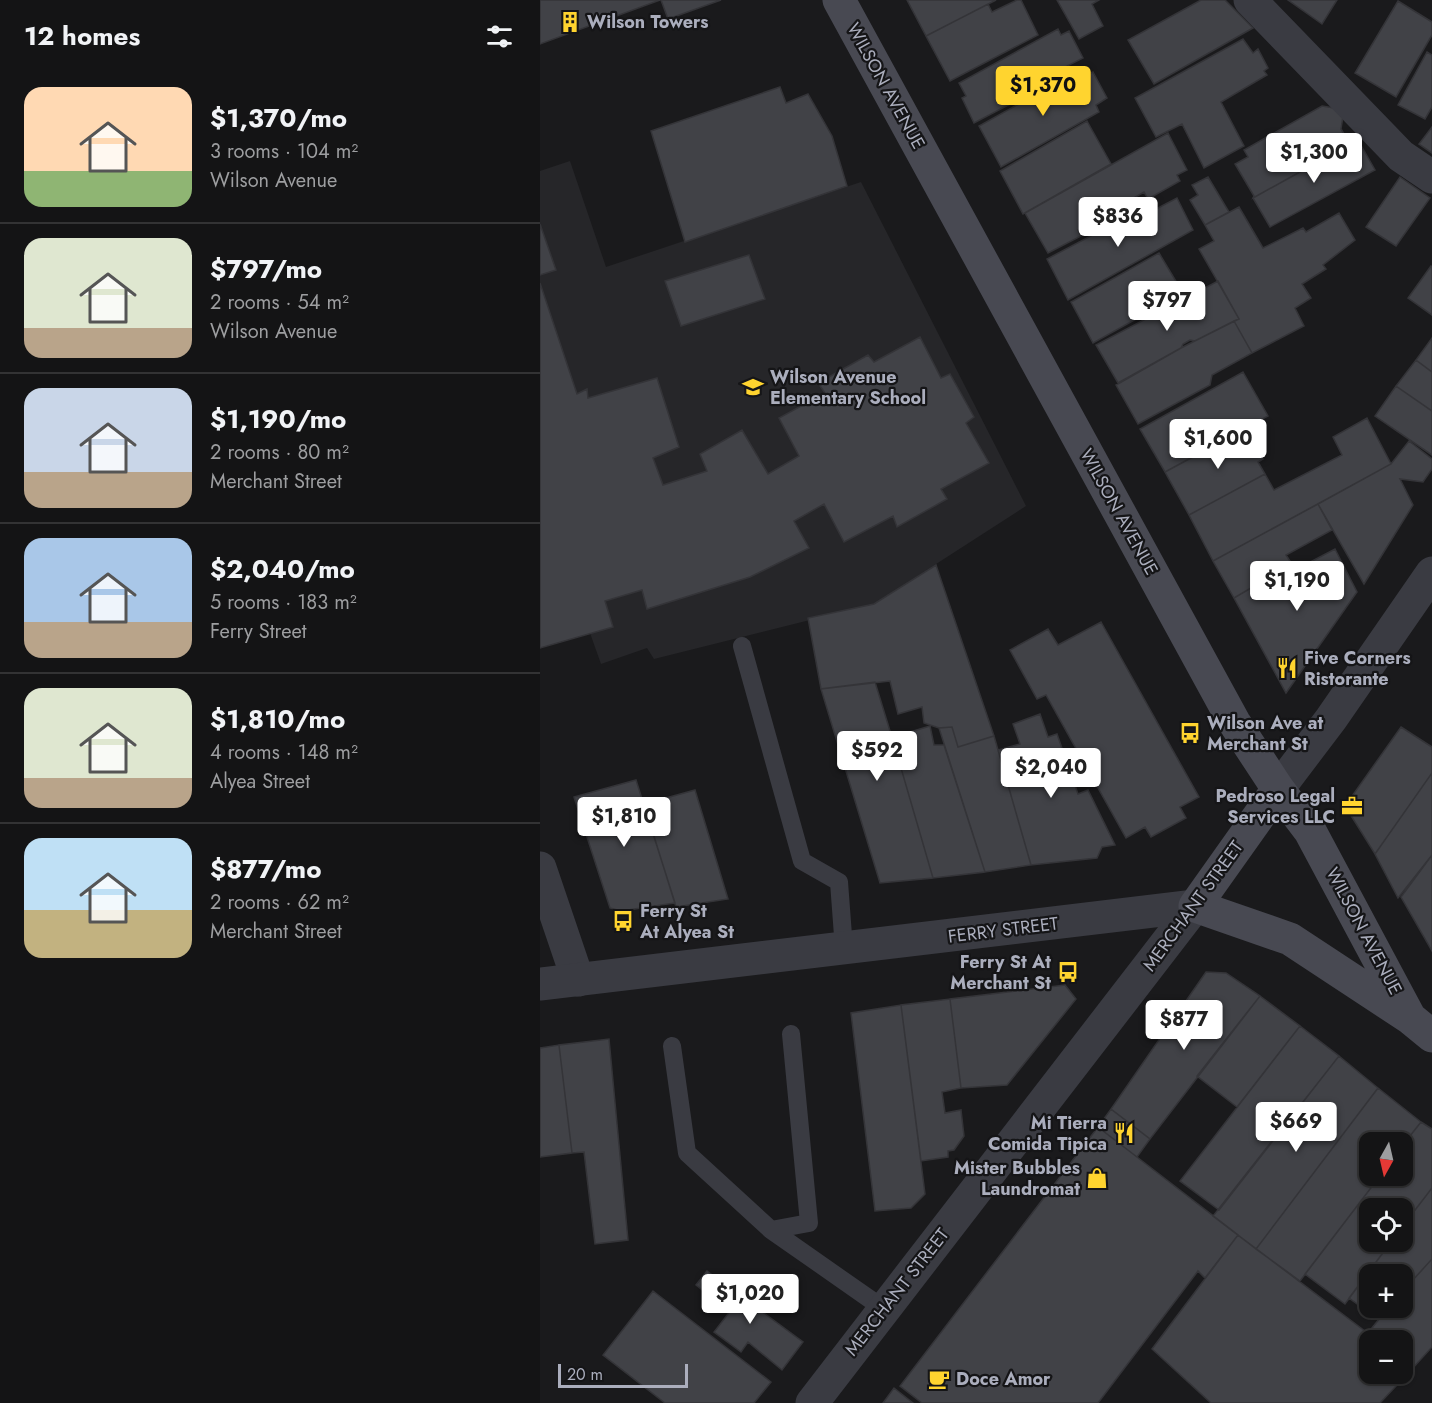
<!DOCTYPE html>
<html lang="en">
<head>
<meta charset="utf-8">
<style>
  :root { --surface:#141415; --page:#1d1d1e; --text:#f1f3f6; --muted:#9d9ea0; --line:#333334; --accent:#ffd42f }
  body { margin:0; font-family:Jost,sans-serif; background:var(--page); color:var(--text); height:100vh; display:flex; flex-direction:column; font-size:22px; white-space:nowrap }
  * { box-sizing:border-box; margin:0 }
  p { font-size:20px; color:var(--muted) }
  .icon { flex:none; width:33px; height:33px; fill:none; stroke:currentColor; stroke-width:2; stroke-linecap:round; stroke-linejoin:round }
  .map { position:relative; flex:1; overflow:hidden }
  .side { display:flex; flex-direction:column; background:var(--surface); width:540px }
  .side>* { flex:none }
  .needle { width:39px; rotate:188deg }
  .fabs { position:absolute; left:819px; top:1132px; display:grid; gap:12px }
  .fabs a { display:grid; place-items:center; width:54px; height:54px; border-radius:12px; background:var(--surface); box-shadow:0 2px 4px #0004,0 0 0 2px var(--line); font-size:30px }
  .scale { position:absolute; left:18px; bottom:15px; width:130px; box-sizing:border-box; padding-left:6px; border:3px solid #abaebd; border-top:0; font-size:16px; line-height:21px; white-space:nowrap; color:#abaebd; -webkit-text-stroke:4px #151517; paint-order:stroke }
  .price { position:absolute; translate:-50% -51px; padding:0 14px; border-radius:6px; background:#fff; color:#222; font-size:20px; line-height:39px; filter:drop-shadow(0 2px 3px #0008) }
  .price::after { content:''; position:absolute; left:50%; top:36px; width:18px; height:14px; margin-left:-9px; background:inherit; clip-path:polygon(0 0,100% 0,50% 100%) }
  .price.active { background:var(--accent); color:#111 }
  ul { padding:0; list-style:none }
  li { display:flex; align-items:center; gap:18px; height:150px; padding:0 24px }
  li+li { border-top:2px solid var(--line) }
  li span { display:grid; place-items:center; flex:none; width:168px; height:120px; border-radius:18px; color:#555 }
  li>.icon { margin-inline-start:auto }
  span .icon { width:72px; height:72px; fill:#fffc; stroke-width:1 }
  li b { font-size:26px }
  h2 { display:flex; justify-content:space-between; align-items:center; height:72px; padding:0 24px; font-size:26px }
  main { display:flex; flex:1; min-height:0 }
  .map>svg:first-child { display:block }
  .built { fill:#262629 }
  .building { fill:#414247; stroke:#343438; stroke-width:1.5 }
  .lines { fill:none; stroke-linecap:round; stroke-linejoin:round }
  .service { stroke:#3a3b42; stroke-width:18 }
  .minor { stroke:#3a3b42; stroke-width:33 }
  .tertiary { stroke:#3a3b42; stroke-width:33 }
  .secondary { stroke:#484952; stroke-width:33 }
  .labels { text-anchor:middle; stroke-width:4.5; stroke-linejoin:round; paint-order:stroke }
  .poi-label { font-size:18px; font-weight:bold; fill:#abaebd; stroke:#151517; text-anchor:start }
  .street-label { font-size:18px; fill:#abaebd; stroke:#151517 }
</style>
</head>
<body>
<main>
<section class="side">
<h2>12 homes<svg class="icon" aria-label="filters" viewBox="0 0 24 24"><path d="M4 7h16M4 17h16"/><circle cx="9" cy="7" r="2"/><circle cx="15" cy="17" r="2"/></svg></h2>
<ul>
<li><span style="background:linear-gradient(#ffd9b3 70%,#8fb573 0)"><svg class="icon" aria-label="home" viewBox="0 0 24 24"><path d="M3 11l9-7 9 7M6 9v11h12V9"/></svg></span><div><b>$1,370/mo</b><p>3 rooms · 104 m²</p><p>Wilson Avenue</p></div></li>
<li><span style="background:linear-gradient(#dfe7d0 75%,#b9a48a 0)"><svg class="icon" aria-label="home" viewBox="0 0 24 24"><path d="M3 11l9-7 9 7M6 9v11h12V9"/></svg></span><div><b>$797/mo</b><p>2 rooms · 54 m²</p><p>Wilson Avenue</p></div></li>
<li><span style="background:linear-gradient(#c9d6e8 70%,#b9a48a 0)"><svg class="icon" aria-label="home" viewBox="0 0 24 24"><path d="M3 11l9-7 9 7M6 9v11h12V9"/></svg></span><div><b>$1,190/mo</b><p>2 rooms · 80 m²</p><p>Merchant Street</p></div></li>
<li><span style="background:linear-gradient(#a9c7e8 70%,#b9a48a 0)"><svg class="icon" aria-label="home" viewBox="0 0 24 24"><path d="M3 11l9-7 9 7M6 9v11h12V9"/></svg></span><div><b>$2,040/mo</b><p>5 rooms · 183 m²</p><p>Ferry Street</p></div></li>
<li><span style="background:linear-gradient(#dfe7d0 75%,#b9a48a 0)"><svg class="icon" aria-label="home" viewBox="0 0 24 24"><path d="M3 11l9-7 9 7M6 9v11h12V9"/></svg></span><div><b>$1,810/mo</b><p>4 rooms · 148 m²</p><p>Alyea Street</p></div></li>
<li><span style="background:linear-gradient(#bfe0f5 60%,#c2b280 0)"><svg class="icon" aria-label="home" viewBox="0 0 24 24"><path d="M3 11l9-7 9 7M6 9v11h12V9"/></svg></span><div><b>$877/mo</b><p>2 rooms · 62 m²</p><p>Merchant Street</p></div></li>
</ul>
</section>
<div class="map">
<svg width="892" height="1403" viewBox="0 0 892 1403">
  <rect width="100%" height="100%" fill="#1a1a1c"/>
  <!-- built -->
  <path class="built" d="M 30,161 L 66,267 L 321,182 L 486,506 L 334,604 L 114,659 L 107,648 L 61,664 L 50,633 L 0,648 L 0,171 Z"/>
  <!-- building -->
  <path class="building" d="M 0,0 L 120,0 L 0,44 Z
    M 121,0 L 181,0 L 128,19 Z
    M 367,0 L 456,0 L 386,36 Z
    M 477,0 L 481,0 L 498,35 L 410,81 L 386,36 L 448,4 L 452,12 Z
    M 517,0 L 559,0 L 552,4 L 563,26 L 539,39 Z
    M 661,0 L 685,0 L 713,28 L 614,84 L 588,40 Z
    M 748,0 L 797,0 L 782,24 Z
    M 858,1 L 892,22 L 892,35 L 856,97 L 815,73 Z
    M 518,29 L 521,35 L 529,31 L 543,58 L 492,84 L 495,91 L 434,123 L 422,98 L 426,96 L 419,83 Z
    M 703,39 L 713,53 L 718,49 L 728,68 L 724,71 L 727,75 L 681,102 L 704,146 L 664,168 L 642,124 L 616,137 L 595,98 Z
    M 887,52 L 892,55 L 892,107 L 885,119 L 858,105 Z
    M 553,72 L 567,98 L 556,105 L 559,112 L 461,167 L 439,126 L 535,73 L 538,79 Z
    M 240,87 L 246,103 L 268,94 L 292,136 L 307,186 L 145,242 L 111,131 Z
    M 782,106 L 794,108 L 803,116 L 801,129 L 810,144 L 713,198 L 714,196 L 695,164 L 708,157 L 704,150 Z
    M 547,121 L 571,164 L 483,214 L 460,171 Z
    M 892,127 L 892,153 L 879,144 Z
    M 628,133 L 647,170 L 637,175 L 640,181 L 608,199 L 604,192 L 538,230 L 541,236 L 508,253 L 485,213 Z
    M 818,140 L 835,170 L 730,227 L 713,198 Z
    M 668,177 L 689,212 L 665,225 L 650,200 L 658,195 L 652,185 Z
    M 860,177 L 890,198 L 856,246 L 826,227 Z
    M 637,198 L 653,230 L 528,300 L 507,259 L 581,220 L 595,220 Z
    M 699,207 L 723,248 L 763,228 L 766,232 L 799,213 L 815,240 L 783,265 L 786,269 L 762,284 L 771,298 L 755,308 L 764,326 L 712,353 L 694,321 L 699,319 L 659,249 L 674,241 L 665,225 Z
    M 0,224 L 16,270 L 0,275 Z
    M 619,253 L 643,293 L 553,343 L 531,302 Z
    M 209,255 L 225,299 L 141,326 L 125,281 Z
    M 891,266 L 892,267 L 892,315 L 868,298 Z
    M 678,281 L 699,319 L 655,341 L 650,340 L 643,344 L 641,348 L 578,383 L 556,345 Z
    M 0,283 L 37,394 L 47,389 L 48,398 L 117,378 L 139,447 L 113,458 L 123,485 L 167,471 L 160,454 L 202,430 L 228,474 L 259,456 L 239,418 L 285,393 L 278,383 L 328,355 L 334,362 L 380,337 L 401,378 L 410,374 L 434,417 L 426,423 L 449,463 L 401,489 L 407,499 L 357,527 L 353,516 L 304,542 L 284,504 L 254,521 L 269,548 L 210,577 L 107,609 L 102,590 L 65,601 L 73,627 L 0,648 Z
    M 694,321 L 712,353 L 672,375 L 670,385 L 598,424 L 576,385 L 641,348 Z
    M 892,338 L 892,372 L 876,360 Z
    M 876,360 L 892,372 L 892,411 L 856,386 Z
    M 703,372 L 728,416 L 625,472 L 600,429 Z
    M 856,386 L 892,411 L 892,455 L 835,416 Z
    M 827,418 L 851,464 L 673,561 L 649,515 L 725,474 L 734,490 L 802,455 L 793,437 Z
    M 716,423 L 723,435 L 713,441 L 723,459 L 718,462 L 725,474 L 649,515 L 625,472 Z
    M 869,441 L 892,459 L 892,469 L 883,482 L 860,479 L 873,505 L 824,584 L 778,504 L 851,464 Z
    M 778,504 L 792,530 L 746,555 L 752,564 L 694,598 L 673,561 Z
    M 795,549 L 817,592 L 746,693 L 694,598 L 752,564 L 755,570 Z
    M 396,565 L 454,736 L 418,747 L 412,727 L 399,728 L 384,723 L 382,707 L 358,714 L 350,681 L 281,689 L 268,618 L 334,604 Z
    M 561,622 L 659,797 L 640,807 L 646,818 L 611,837 L 605,827 L 586,838 L 506,695 L 497,699 L 470,650 L 508,629 L 518,645 Z
    M 335,682 L 354,744 L 393,878 L 340,883 L 281,689 Z
    M 500,714 L 508,737 L 517,734 L 538,794 L 548,790 L 575,845 L 562,847 L 557,858 L 491,865 L 458,750 L 480,744 L 473,724 Z
    M 390,726 L 394,745 L 404,745 L 445,872 L 393,878 L 354,744 L 373,739 L 370,732 Z
    M 412,727 L 418,747 L 454,736 L 491,865 L 445,872 L 399,728 Z
    M 861,727 L 892,747 L 892,773 L 835,854 L 805,806 Z
    M 892,773 L 892,855 L 858,898 L 835,854 Z
    M 96,780 L 135,903 L 81,911 L 70,908 L 34,797 Z
    M 155,790 L 188,899 L 136,907 L 104,804 Z
    M 892,855 L 892,951 L 861,897 Z
    M 666,972 L 686,973 L 720,996 L 610,1139 L 571,1109 Z
    M 525,985 L 536,999 L 467,1085 L 421,1088 L 410,999 Z
    M 720,996 L 760,1026 L 697,1107 L 657,1076 Z
    M 410,999 L 421,1088 L 402,1092 L 405,1113 L 421,1110 L 424,1136 L 414,1150 L 408,1151 L 408,1157 L 381,1161 L 361,1005 Z
    M 361,1005 L 385,1194 L 371,1208 L 335,1211 L 311,1013 Z
    M 760,1026 L 799,1056 L 679,1210 L 640,1181 Z
    M 69,1039 L 88,1240 L 55,1244 L 44,1152 L 32,1153 L 19,1045 Z
    M 19,1045 L 32,1153 L 0,1157 L 0,1048 Z
    M 799,1056 L 838,1088 L 716,1249 L 673,1216 Z
    M 838,1088 L 881,1122 L 862,1146 L 862,1143 L 830,1143 L 830,1176 L 840,1176 L 760,1281 L 716,1249 Z
    M 571,1109 L 610,1139 L 597,1157 L 558,1127 Z
    M 881,1122 L 892,1129 L 892,1188 L 862,1227 L 862,1209 L 830,1209 L 830,1242 L 851,1242 L 805,1304 L 765,1274 L 840,1176 L 862,1176 L 862,1146 Z
    M 558,1127 L 698,1235 L 665,1278 L 658,1271 L 558,1403 L 382,1403 L 360,1386 Z
    M 892,1188 L 892,1259 L 862,1292 L 862,1275 L 830,1275 L 830,1308 L 848,1308 L 838,1319 L 809,1298 L 851,1242 L 862,1242 L 862,1227 Z
    M 698,1235 L 838,1341 L 830,1341 L 830,1374 L 862,1374 L 862,1361 L 872,1369 L 840,1403 L 671,1403 L 612,1349 Z
    M 892,1259 L 892,1347 L 872,1369 L 862,1361 L 862,1341 L 838,1341 L 828,1333 L 848,1308 L 862,1308 L 862,1292 Z
    M 167,1271 L 263,1342 L 242,1370 L 208,1342 L 201,1352 L 174,1332 L 195,1305 L 191,1302 L 185,1309 L 156,1285 Z
    M 113,1291 L 231,1382 L 214,1403 L 125,1403 L 63,1355 Z
    M 354,1388 L 373,1403 L 343,1403 Z"/>
  <g class="lines">
    <!-- service -->
    <path class="service" d="M 202,646 L 262,861 L 299,882 L 304,949
      M 132,1046 L 147,1153 L 231,1230 L 269,1223 L 251,1034
      M 231,1230 L 344,1309"/>
    <!-- minor -->
    <path class="minor" d="M 710,0 L 861,156 L 892,177
      M 738,789 L 791,719 L 892,573
      M 0,868 L 38,980
      M 272,1403 L 655,906"/>
    <!-- tertiary -->
    <path class="tertiary" d="M 0,984 L 655,906"/>
    <!-- secondary -->
    <path class="secondary" d="M 299,0 L 694,722 L 738,789 L 770,831 L 870,1018
      M 738,789 L 655,906 L 750,939 L 870,1018 L 892,1036"/>
  </g>
  <!-- icons -->
  <defs>
    <symbol id="building-bare" viewBox="-9 -9 18 18"><path d="M-4-6H4V6H1V3H-1V6H-4ZM-2.5-4.3h1.7v1.8h-1.7ZM.8-4.3h1.7v1.8H.8ZM-2.5-1h1.7V.8h-1.7ZM.8-1h1.7V.8H.8Z" fill="#ffd42f" stroke="#151517" stroke-width="2.5" paint-order="stroke"/></symbol>
    <symbol id="school-bare" viewBox="-9 -9 18 18"><path d="M0-5L7-2L0 1L-7-2ZM-4 1L0 2.5L4 1V4Q0 6-4 4Z" fill="#ffd42f" stroke="#151517" stroke-width="2.5" paint-order="stroke"/></symbol>
    <symbol id="restaurant-bare" viewBox="-9 -9 18 18"><path d="M-5-6h1v4h1v-4h1v4h1v-4h1v5L-1.5 .5V6h-2V.5L-5-1ZM5-6V6H3V1.5H1.5Q1.5-4 5-6Z" fill="#ffd42f" stroke="#151517" stroke-width="2.5" paint-order="stroke"/></symbol>
    <symbol id="bus-bare" viewBox="-9 -9 18 18"><path d="M-5-6H5V4H4V6H2V4H-2V6H-4V4H-5ZM-3.5-4V0h7V-4ZM-3.5 1.2v1.5H-2V1.2ZM2 1.2v1.5H3.5V1.2Z" fill="#ffd42f" stroke="#151517" stroke-width="2.5" paint-order="stroke"/></symbol>
    <symbol id="office-bare" viewBox="-9 -9 18 18"><path d="M-6-3h4V-5.5h4V-3h4V5H-6ZM-1-4.5V-3h2v-1.5ZM-6 0V1H6V0Z" fill="#ffd42f" stroke="#151517" stroke-width="2.5" paint-order="stroke"/></symbol>
    <symbol id="shop-bare" viewBox="-9 -9 18 18"><path d="M-5-2.5h2.3a2.7 3.5 0 0 1 5.4 0H5L5.5 6h-11ZM-1.5-2.5h3a1.5 2.3 0 0 0-3 0Z" fill="#ffd42f" stroke="#151517" stroke-width="2.5" paint-order="stroke"/></symbol>
    <symbol id="cafe-bare" viewBox="-9 -9 18 18"><path d="M-5.5-4.5H6V0H3Q3 3.5 0 3.5H-2.5Q-5.5 3.5-5.5 0ZM3-3.2v2h1.7v-2ZM-6 4.5H4V6H-6Z" fill="#ffd42f" stroke="#151517" stroke-width="2.5" paint-order="stroke"/></symbol>
  </defs>
  <g fill-rule="evenodd">
    <use href="#building-bare" x="15" y="7" width="30" height="30"/>
    <use href="#school-bare" x="198" y="372" width="30" height="30"/>
    <use href="#restaurant-bare" x="732" y="653" width="30" height="30"/>
    <use href="#bus-bare" x="635" y="718" width="30" height="30"/>
    <use href="#office-bare" x="797" y="791" width="30" height="30"/>
    <use href="#bus-bare" x="68" y="906" width="30" height="30"/>
    <use href="#bus-bare" x="513" y="957" width="30" height="30"/>
    <use href="#restaurant-bare" x="569" y="1118" width="30" height="30"/>
    <use href="#shop-bare" x="542" y="1163" width="30" height="30"/>
    <use href="#cafe-bare" x="384" y="1364" width="30" height="30"/>
  </g>
  <g class="labels">
    <!-- poi labels -->
    <g class="poi-label">
      <text x="47" y="28">Wilson Towers</text>
      <text x="230" y="383">Wilson Avenue<tspan x="230" dy="21">Elementary School</tspan></text>
      <text x="764" y="664">Five Corners<tspan x="764" dy="21">Ristorante</tspan></text>
      <text x="667" y="729">Wilson Ave at<tspan x="667" dy="21">Merchant St</tspan></text>
      <text x="795" y="802" text-anchor="end">Pedroso Legal<tspan x="795" dy="21">Services LLC</tspan></text>
      <text x="100" y="917">Ferry St<tspan x="100" dy="21">At Alyea St</tspan></text>
      <text x="511" y="968" text-anchor="end">Ferry St At<tspan x="511" dy="21">Merchant St</tspan></text>
      <text x="567" y="1129" text-anchor="end">Mi Tierra<tspan x="567" dy="21">Comida Tipica</tspan></text>
      <text x="540" y="1174" text-anchor="end">Mister Bubbles<tspan x="540" dy="21">Laundromat</tspan></text>
      <text x="416" y="1385">Doce Amor</text>
    </g>
    <!-- street labels -->
    <g class="street-label">
      <text transform="translate(346 86) rotate(61)" y="6">WILSON AVENUE</text>
      <text transform="translate(579 512) rotate(61)" y="6">WILSON AVENUE</text>
      <text transform="translate(653 906) rotate(-54)" y="6">MERCHANT STREET</text>
      <text transform="translate(463 930) rotate(-7)" y="6">FERRY STREET</text>
      <text transform="translate(824 931) rotate(62)" y="6">WILSON AVENUE</text>
      <text transform="translate(357 1292) rotate(-52)" y="6">MERCHANT STREET</text>
    </g>
  </g>
</svg>
<div class="fabs">
<a><svg class="needle" viewBox="-14 -14 28 28"><path d="M0-13l5 13h-10z" fill="#e53935"/><path d="M0 13l5-13h-10z" fill="#9d9ea0"/></svg></a>
<a><svg class="icon" aria-label="locate" viewBox="0 0 24 24"><circle cx="12" cy="12" r="6"/><path d="M12 2v4M12 18v4M2 12h4M18 12h4"/></svg></a>
<a>+</a>
<a>−</a>
</div>
<div class="scale">20 m</div>
<b class="price active" style="left:503px;top:117px">$1,370</b>
<b class="price" style="left:774px;top:184px">$1,300</b>
<b class="price" style="left:578px;top:248px">$836</b>
<b class="price" style="left:627px;top:332px">$797</b>
<b class="price" style="left:678px;top:470px">$1,600</b>
<b class="price" style="left:757px;top:612px">$1,190</b>
<b class="price" style="left:337px;top:782px">$592</b>
<b class="price" style="left:511px;top:799px">$2,040</b>
<b class="price" style="left:84px;top:848px">$1,810</b>
<b class="price" style="left:644px;top:1051px">$877</b>
<b class="price" style="left:756px;top:1153px">$669</b>
<b class="price" style="left:210px;top:1325px">$1,020</b>
</div>
</main>
</body>
</html>
